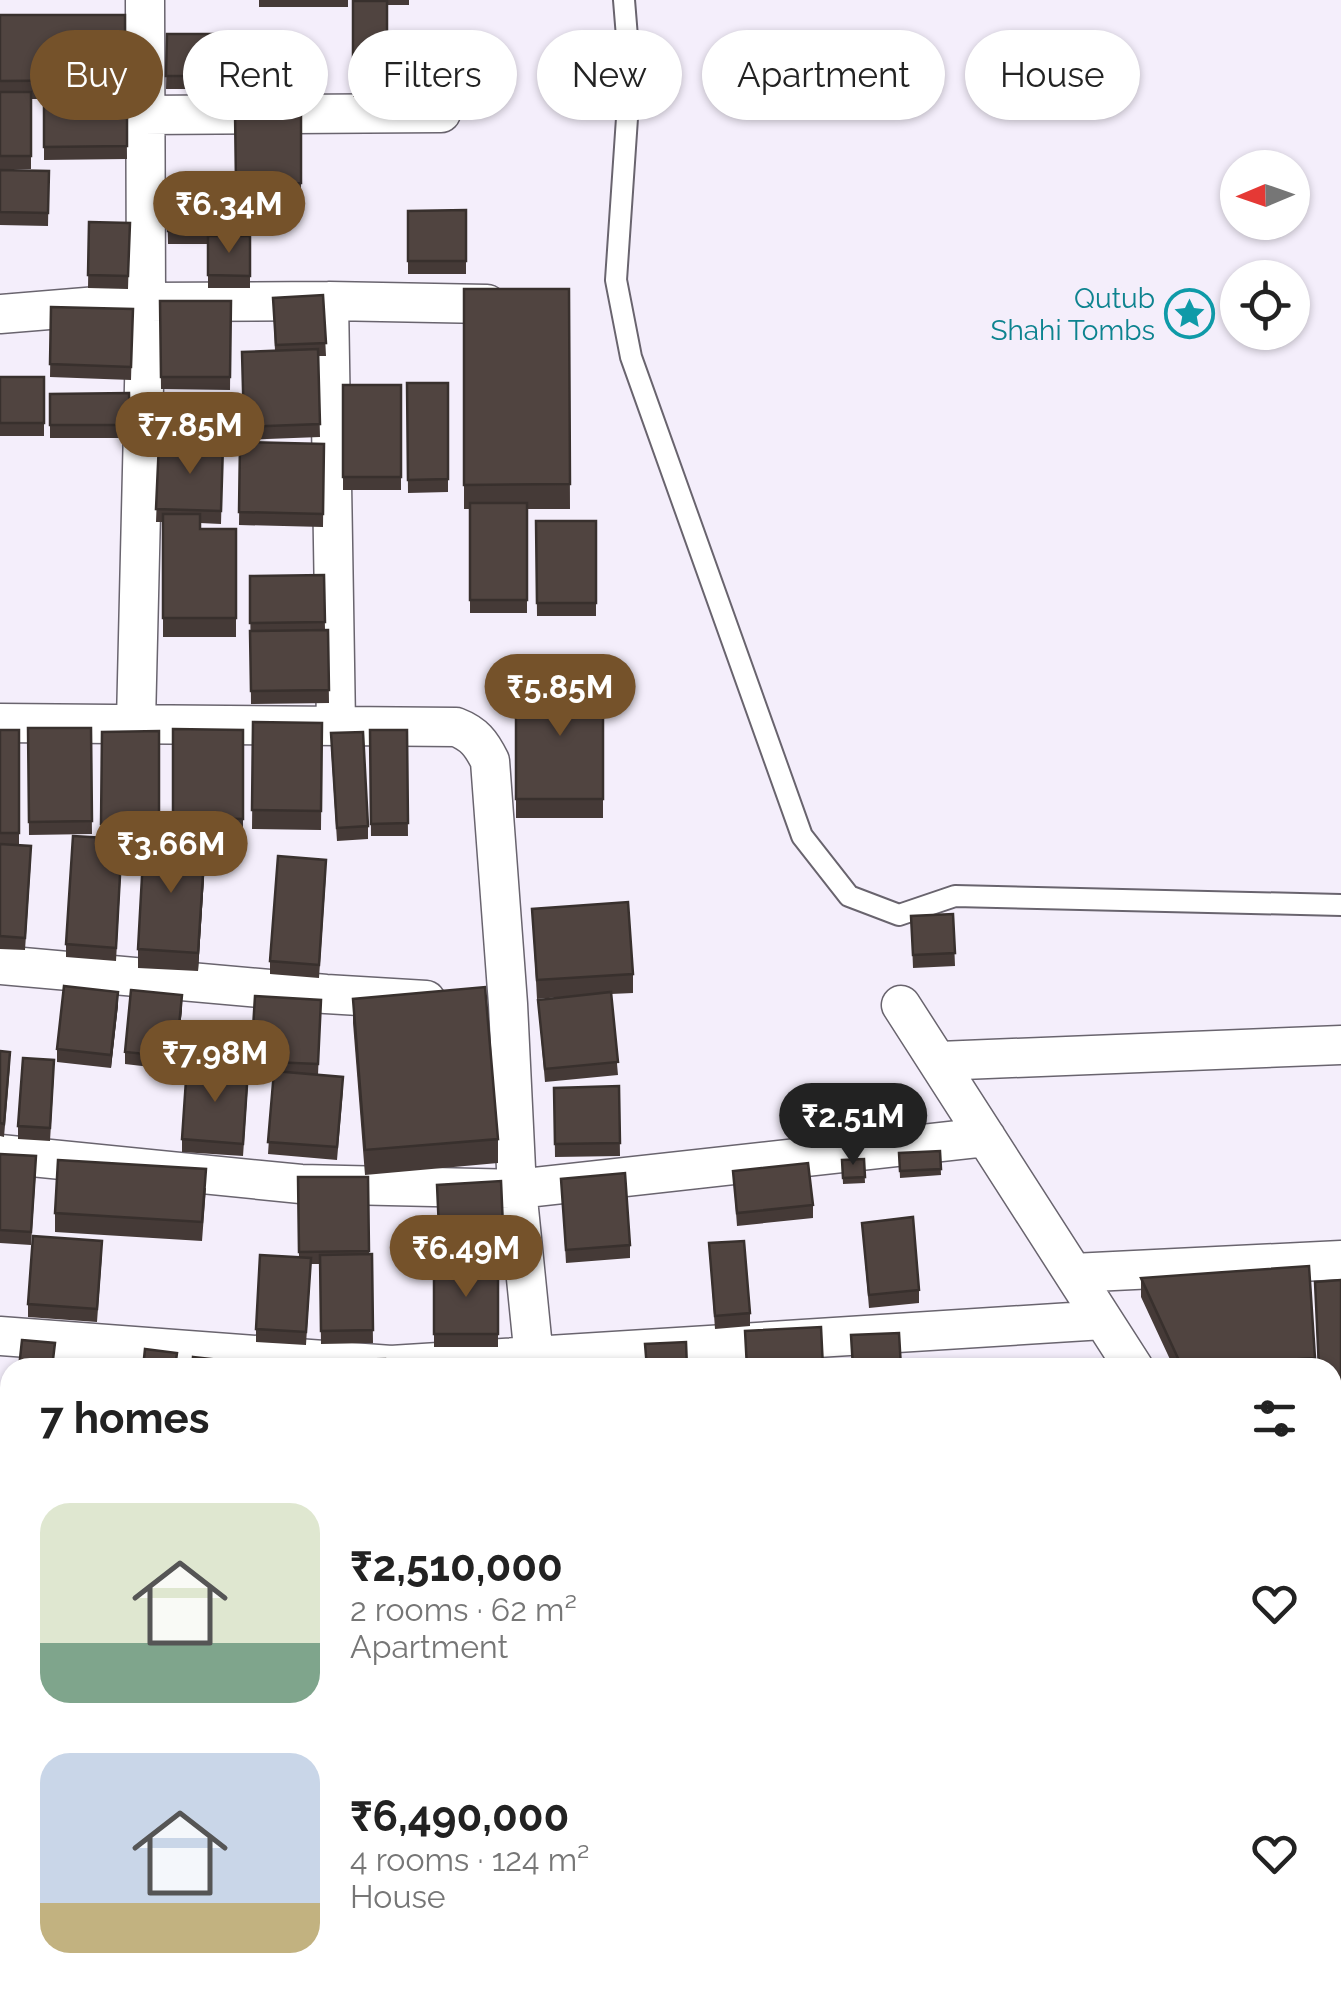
<!DOCTYPE html>
<html lang="en">
<head>
<meta charset="utf-8">
<style>
  :root { --surface:#fff; --page:#f6f6f6; --text:#222; --muted:#767676; --accent:#75522a }
  body { margin:0; font-family:Raleway,sans-serif; background:var(--page); color:var(--text); height:100vh; display:flex; flex-direction:column; font-size:38px; white-space:nowrap }
  * { box-sizing:border-box; margin:0 }
  p { font-size:32px; color:var(--muted) }
  .icon { flex:none; width:55px; height:55px; fill:none; stroke:currentColor; stroke-width:2; stroke-linecap:round; stroke-linejoin:round }
  .map { position:relative; flex:1; overflow:hidden }
  .side { position:absolute; left:0px; top:1358px; width:1342px; height:642px; display:flex; flex-direction:column; background:var(--surface); border-radius:30px 30px 0 0; box-shadow:0 2px 8px #0004 }
  .side>* { flex:none }
  .banner { position:absolute; left:30px; top:30px; width:1282px; height:90px; display:flex; gap:20px }
  .needle { width:65px; rotate:268deg }
  .tools { position:absolute; left:1220px; top:150px; display:grid; gap:20px }
  .tools a { display:grid; place-items:center; width:90px; height:90px; border-radius:50%; background:var(--surface); box-shadow:0 2px 8px #0004; font-size:50px }
  .price { position:absolute; translate:-50% -85px; padding:0 22px; border-radius:35px; background:var(--accent); color:#fff; font-size:32px; line-height:65px; filter:drop-shadow(0 2px 5px #0008) }
  .price::after { content:''; position:absolute; left:50%; top:60px; width:30px; height:22px; margin-left:-15px; background:inherit; clip-path:polygon(0 0,100% 0,50% 100%) }
  .price.current { background:#222; color:#fff }
  ul { padding:0; list-style:none }
  li { display:flex; align-items:center; gap:30px; height:250px; padding:0 40px }
  li span { display:grid; place-items:center; flex:none; width:280px; height:200px; border-radius:30px; color:#555 }
  li>.icon { margin-inline-start:auto }
  span .icon { width:120px; height:120px; fill:#fffc; stroke-width:1 }
  li b { font-size:42px }
  h2 { display:flex; justify-content:space-between; align-items:center; height:120px; padding:0 40px; font-size:42px }
  .pill { padding:0 35px; border-radius:45px; background:var(--surface); box-shadow:0 2px 8px #0004; font-size:35px; line-height:90px }
  .pill.current { background:var(--accent); color:#fff }
  .map>svg:first-child { display:block }
  .lines { fill:none; stroke-linecap:round; stroke-linejoin:round }
  .service-casing { stroke:#69646e; stroke-width:24 }
  .minor-casing { stroke:#69646e; stroke-width:41 }
  .service { stroke:#fff; stroke-width:20 }
  .minor { stroke:#fff; stroke-width:38 }
  .wall { fill:#453a37 }
  .shaded-wall { fill:#38302d }
  .building { fill:#504440; stroke:#38302d; stroke-width:2.5 }
  .labels { text-anchor:middle; stroke-width:10; stroke-linejoin:round; paint-order:stroke }
  .culture-label { font-size:28px; fill:#0d838f; stroke:#f4eefb; text-anchor:end }
</style>
</head>
<body>
<div class="map">
<svg width="1341" height="1999" viewBox="0 0 1341 1999">
  <rect width="100%" height="100%" fill="#f4eefb"/>
  <g class="lines">
    <defs>
      <path id="service" d="M 624,0 L 630,74 L 616,280 L 631,357 L 802,836 L 849,896 L 899,915 L 955,896 L 1341,905"/>
      <path id="minor" d="M 143,115 L 441,113
        M 329,301 L 336,724
        M 0,314 L 146,302 L 329,301 L 487,304
        M 136,722 L 146,302 L 145,0
        M 0,723 L 456,727 C 474,734 481,743 490,761 L 508,1004 L 517,1189 L 535,1368
        M 0,965 L 326,994 L 426,1000
        M 901,1005 L 1134,1368
        M 939,1061 L 1341,1045
        M 0,1154 L 301,1184 L 517,1189 L 986,1137
        M 1073,1273 L 1341,1260
        M 0,1336 L 391,1365 L 1103,1320
        M 1332,1486 L 1341,1486
        M 0,1517 L 10,1517
        M 0,1701 L 10,1701
        M 1332,1722 L 1341,1738
        M 0,1879 L 10,1880
        M 1332,1939 L 1341,1936
        M 920,1990 L 920,1999
        M 35,1999 L 36,1990
        M 222,1999 L 224,1990
        M 365,1999 L 366,1990
        M 548,1999 L 548,1990
        M 1191,1999 L 1212,1990"/>
    </defs>
    <!-- service casing -->
    <use href="#service" class="service-casing"/>
    <!-- minor casing -->
    <use href="#minor" class="minor-casing"/>
    <!-- service -->
    <use href="#service" class="service"/>
    <!-- minor -->
    <use href="#minor" class="minor"/>
  </g>
  <!-- wall -->
  <path class="wall" d="M 259,0 L 348,0 L 348,7 L 259,7 Z
    M 354,0 L 409,0 L 409,5 L 387,5 L 387,97 L 353,97 Z
    M 0,15 L 125,15 L 127,159 L 44,160 L 44,99 L 31,99 L 31,169 L 0,169 Z
    M 167,34 L 233,34 L 233,89 L 166,89 Z
    M 235,112 L 301,113 L 301,196 L 236,197 Z
    M 0,170 L 49,171 L 48,226 L 0,225 Z
    M 167,194 L 235,194 L 235,236 L 250,236 L 250,288 L 208,288 L 208,244 L 168,244 Z
    M 466,210 L 466,274 L 408,274 L 408,211 Z
    M 89,222 L 130,223 L 128,289 L 88,288 Z
    M 464,289 L 569,289 L 570,509 L 527,509 L 527,613 L 470,613 L 470,509 L 464,509 Z
    M 323,295 L 326,356 L 318,356 L 320,437 L 244,440 L 242,352 L 275,351 L 273,298 Z
    M 160,301 L 231,301 L 230,390 L 161,389 Z
    M 51,307 L 133,309 L 131,380 L 50,377 Z
    M 0,377 L 44,377 L 44,436 L 0,436 Z
    M 407,383 L 448,383 L 448,492 L 408,493 Z
    M 343,385 L 401,385 L 401,490 L 343,490 Z
    M 129,393 L 130,438 L 50,438 L 50,394 Z
    M 159,442 L 223,445 L 221,524 L 200,523 L 200,529 L 236,529 L 236,637 L 163,637 L 163,522 L 156,522 Z
    M 240,442 L 324,444 L 323,527 L 239,525 Z
    M 536,521 L 596,521 L 596,616 L 537,616 Z
    M 324,575 L 325,630 L 328,630 L 329,703 L 251,704 L 250,576 Z
    M 516,679 L 603,679 L 603,818 L 516,818 Z
    M 253,722 L 322,723 L 321,830 L 252,829 Z
    M 28,728 L 91,728 L 92,834 L 29,835 Z
    M 173,729 L 243,730 L 243,837 L 173,837 Z
    M 0,730 L 19,730 L 19,846 L 31,859 L 25,950 L 0,949 Z
    M 370,730 L 407,730 L 408,836 L 371,836 Z
    M 159,731 L 159,836 L 101,837 L 102,732 Z
    M 331,746 L 368,826 L 368,839 L 337,841 Z
    M 122,852 L 116,961 L 66,957 L 66,944 Z
    M 205,862 L 198,971 L 138,968 L 138,949 Z
    M 326,873 L 319,978 L 270,974 L 270,961 Z
    M 532,909 L 633,974 L 633,993 L 611,994 L 618,1075 L 545,1082 L 538,1000 L 560,997 L 537,999 Z
    M 953,914 L 955,966 L 913,968 L 911,916 Z
    M 353,999 L 498,1139 L 498,1163 L 365,1175 L 353,1023 Z
    M 321,1000 L 318,1075 L 343,1090 L 337,1160 L 268,1154 L 273,1075 L 251,1074 L 251,1061 Z
    M 118,1005 L 111,1068 L 57,1062 L 57,1049 Z
    M 182,1008 L 176,1070 L 125,1064 L 125,1052 Z
    M 0,1051 L 10,1065 L 4,1137 L 0,1136 Z
    M 54,1073 L 50,1141 L 18,1139 L 18,1126 Z
    M 248,1083 L 243,1156 L 182,1152 L 182,1139 Z
    M 619,1086 L 620,1156 L 555,1157 L 554,1088 Z
    M 865,1107 L 867,1132 L 827,1136 L 825,1111 Z
    M 940,1151 L 941,1175 L 900,1178 L 899,1153 Z
    M 0,1154 L 36,1169 L 31,1245 L 0,1243 L 0,1251 Z
    M 864,1159 L 865,1183 L 843,1184 L 842,1160 Z
    M 733,1171 L 813,1205 L 813,1218 L 737,1226 Z
    M 298,1177 L 368,1177 L 369,1254 L 372,1254 L 373,1343 L 321,1344 L 320,1264 L 311,1264 L 306,1345 L 256,1342 L 256,1329 L 299,1257 Z
    M 561,1179 L 630,1245 L 630,1258 L 566,1263 Z
    M 501,1181 L 504,1262 L 441,1265 L 498,1265 L 498,1347 L 434,1347 L 434,1265 L 440,1265 L 437,1185 Z
    M 206,1188 L 202,1241 L 55,1232 L 55,1213 Z
    M 862,1223 L 919,1290 L 919,1303 L 869,1308 Z
    M 709,1243 L 750,1313 L 750,1326 L 715,1329 Z
    M 102,1254 L 97,1322 L 28,1317 L 28,1304 Z
    M 1141,1278 L 1315,1358 L 1315,1368 L 1174,1368 L 1141,1297 Z
    M 1341,1280 L 1341,1473 L 1332,1473 L 1332,1368 L 1318,1368 L 1315,1282 Z
    M 10,1431 L 10,1508 L 3,1507 Z
    M 0,1602 L 10,1603 L 10,1671 L 8,1688 L 0,1687 Z
    M 1341,1647 L 1341,1693 L 1332,1676 L 1332,1651 Z
    M 0,1781 L 10,1782 L 10,1868 L 0,1867 Z
    M 0,1886 L 10,1886 L 10,1936 L 0,1936 Z
    M 0,1950 L 10,1951 L 10,1990 L 19,1990 L 18,1998 L 0,1999 Z
    M 42,1990 L 120,1990 L 119,1999 L 41,1999 Z
    M 448,1990 L 519,1990 L 519,1999 L 448,1999 Z
    M 586,1990 L 636,1990 L 586,1994 Z
    M 810,1990 L 898,1990 L 898,1991 L 810,1993 Z"/>
  <!-- shaded-wall -->
  <path class="shaded-wall" d="M 205,843 L 205,862 L 198,971 L 198,953 Z
    M 118,992 L 118,1005 L 111,1068 L 111,1055 Z
    M 182,995 L 182,1008 L 176,1070 L 176,1057 Z
    M 1341,1817 L 1341,1830 L 1332,1834 L 1332,1821 Z"/>
  <!-- building -->
  <path class="building" d="M 353,1 L 387,1 L 387,84 L 353,84 Z
    M 0,15 L 125,15 L 125,80 L 0,81 Z
    M 167,34 L 233,34 L 233,76 L 166,76 Z
    M 0,92 L 31,92 L 31,156 L 0,156 Z
    M 44,92 L 127,92 L 127,146 L 44,147 Z
    M 235,112 L 301,113 L 301,183 L 236,184 Z
    M 0,170 L 49,171 L 48,213 L 0,212 Z
    M 167,194 L 235,194 L 235,231 L 168,231 Z
    M 466,210 L 466,261 L 408,261 L 408,211 Z
    M 89,222 L 130,223 L 128,276 L 88,275 Z
    M 208,236 L 250,236 L 250,276 L 208,275 Z
    M 464,289 L 569,289 L 570,484 L 464,485 Z
    M 323,295 L 326,343 L 276,345 L 273,298 Z
    M 160,301 L 231,301 L 230,377 L 161,377 Z
    M 51,307 L 133,309 L 131,367 L 50,364 Z
    M 318,349 L 320,424 L 244,427 L 242,352 Z
    M 0,377 L 44,377 L 44,423 L 0,423 Z
    M 407,383 L 448,383 L 448,479 L 408,480 Z
    M 343,385 L 401,385 L 401,477 L 343,477 Z
    M 129,393 L 130,425 L 50,425 L 50,394 Z
    M 159,442 L 223,445 L 221,511 L 156,509 Z
    M 240,442 L 324,444 L 323,514 L 239,512 Z
    M 470,503 L 527,503 L 527,600 L 470,600 Z
    M 163,514 L 200,514 L 200,529 L 236,529 L 236,618 L 163,618 Z
    M 536,521 L 596,521 L 596,603 L 537,603 Z
    M 324,575 L 325,622 L 250,623 L 250,576 Z
    M 328,630 L 329,690 L 251,691 L 250,631 Z
    M 516,679 L 603,679 L 603,799 L 516,799 Z
    M 253,722 L 322,723 L 321,811 L 252,810 Z
    M 28,728 L 91,728 L 92,821 L 29,822 Z
    M 173,729 L 243,730 L 243,819 L 173,818 Z
    M 0,730 L 19,730 L 19,833 L 0,833 Z
    M 370,730 L 407,730 L 408,823 L 371,824 Z
    M 159,731 L 159,823 L 101,824 L 102,732 Z
    M 363,732 L 368,826 L 337,828 L 331,733 Z
    M 73,836 L 122,839 L 116,948 L 66,944 Z
    M 144,840 L 205,843 L 198,953 L 138,949 Z
    M 0,844 L 31,846 L 25,938 L 0,936 Z
    M 278,856 L 326,860 L 319,965 L 270,961 Z
    M 628,902 L 633,974 L 537,980 L 532,909 Z
    M 953,914 L 955,953 L 913,955 L 911,916 Z
    M 64,986 L 118,992 L 111,1055 L 57,1049 Z
    M 485,987 L 498,1139 L 365,1150 L 353,999 Z
    M 131,990 L 182,995 L 176,1057 L 125,1052 Z
    M 611,992 L 618,1062 L 545,1069 L 538,1000 Z
    M 255,996 L 321,1000 L 318,1064 L 251,1061 Z
    M 0,1051 L 10,1052 L 4,1124 L 0,1123 Z
    M 23,1058 L 54,1060 L 50,1128 L 18,1126 Z
    M 187,1065 L 248,1070 L 243,1144 L 182,1139 Z
    M 274,1071 L 343,1077 L 337,1147 L 268,1142 Z
    M 619,1086 L 620,1143 L 555,1144 L 554,1088 Z
    M 865,1107 L 867,1126 L 827,1130 L 825,1111 Z
    M 940,1151 L 941,1169 L 900,1171 L 899,1153 Z
    M 0,1154 L 36,1156 L 31,1232 L 0,1230 Z
    M 864,1159 L 865,1177 L 843,1178 L 842,1160 Z
    M 58,1160 L 206,1169 L 202,1222 L 55,1213 Z
    M 808,1163 L 813,1205 L 737,1213 L 733,1171 Z
    M 625,1173 L 630,1245 L 566,1250 L 561,1179 Z
    M 298,1177 L 368,1177 L 369,1251 L 299,1252 Z
    M 501,1181 L 504,1249 L 440,1252 L 437,1185 Z
    M 913,1217 L 919,1290 L 869,1295 L 862,1223 Z
    M 33,1236 L 102,1241 L 97,1309 L 28,1304 Z
    M 744,1241 L 750,1313 L 715,1316 L 709,1243 Z
    M 372,1254 L 373,1330 L 321,1331 L 320,1255 Z
    M 260,1255 L 311,1258 L 306,1332 L 256,1329 Z
    M 434,1265 L 498,1265 L 498,1334 L 434,1334 Z
    M 1309,1266 L 1315,1358 L 1182,1367 L 1141,1278 Z
    M 1341,1280 L 1341,1454 L 1332,1454 L 1332,1368 L 1319,1368 L 1315,1282 Z
    M 821,1327 L 823,1368 L 747,1368 L 745,1331 Z
    M 899,1333 L 901,1368 L 853,1368 L 851,1335 Z
    M 22,1340 L 55,1343 L 52,1368 L 19,1368 Z
    M 686,1342 L 687,1368 L 647,1368 L 645,1344 Z
    M 145,1349 L 177,1353 L 175,1368 L 143,1368 Z
    M 193,1357 L 221,1360 L 220,1368 L 192,1368 Z
    M 385,1359 L 385,1368 L 346,1368 L 346,1360 Z
    M 448,1360 L 448,1368 L 414,1368 L 413,1362 Z
    M 10,1431 L 10,1495 L 3,1495 Z
    M 0,1602 L 10,1603 L 10,1652 L 8,1669 L 0,1668 Z
    M 1341,1647 L 1341,1674 L 1332,1657 L 1332,1651 Z
    M 1332,1742 L 1341,1759 L 1341,1775 L 1332,1779 Z
    M 1341,1780 L 1341,1817 L 1332,1821 L 1332,1784 Z
    M 0,1781 L 10,1782 L 10,1855 L 0,1854 Z
    M 0,1886 L 10,1886 L 10,1923 L 0,1923 Z
    M 0,1950 L 10,1951 L 10,1984 L 0,1983 Z
    M 0,1990 L 17,1992 L 17,1999 L 0,1999 Z
    M 42,1990 L 118,1990 L 117,1999 L 94,1999 L 41,1992 Z
    M 448,1990 L 519,1990 L 519,1995 L 448,1994 Z
    M 734,1990 L 788,1990 L 788,1998 L 734,1999 Z
    M 1114,1990 L 1159,1990 L 1160,1998 L 1159,1999 L 1114,1999 Z
    M 899,1991 L 899,1999 L 805,1999 L 805,1993 Z"/>
  <!-- icons -->
  <defs>
    <symbol id="sight-ring" viewBox="-11 -11 22 22"><circle r="9.5" fill="#f4eefb" stroke="#0f9aa8" stroke-width="1.5"/><path d="M0-6L1.8-2.2L6-1.7L2.9 1.2L3.7 5.4L0 3.3L-3.7 5.4L-2.9 1.2L-6-1.7L-1.8-2.2Z" fill="#0f9aa8"/></symbol>
  </defs>
  <g fill-rule="evenodd">
    <use href="#sight-ring" x="1162" y="286" width="55" height="55"/>
  </g>
  <g class="labels">
    <!-- culture labels -->
    <g class="culture-label">
      <text x="1155" y="308">Qutub<tspan x="1155" dy="32">Shahi Tombs</tspan></text>
    </g>
  </g>
</svg>
<div class="tools">
<a><svg class="needle" viewBox="-14 -14 28 28"><path d="M0-13l5 13h-10z" fill="#e53935"/><path d="M0 13l5-13h-10z" fill="#767676"/></svg></a>
<a><svg class="icon" aria-label="locate" viewBox="0 0 24 24"><circle cx="12" cy="12" r="6"/><path d="M12 2v4M12 18v4M2 12h4M18 12h4"/></svg></a>
</div>
<b class="price" style="left:229px;top:256px">₹6.34M</b>
<b class="price" style="left:190px;top:477px">₹7.85M</b>
<b class="price" style="left:560px;top:739px">₹5.85M</b>
<b class="price" style="left:171px;top:896px">₹3.66M</b>
<b class="price" style="left:215px;top:1105px">₹7.98M</b>
<b class="price current" style="left:853px;top:1168px">₹2.51M</b>
<b class="price" style="left:466px;top:1300px">₹6.49M</b>
<div class="banner">
<a class="pill current">Buy</a>
<a class="pill">Rent</a>
<a class="pill">Filters</a>
<a class="pill">New</a>
<a class="pill">Apartment</a>
<a class="pill">House</a>
</div>
<section class="side">
<h2>7 homes<svg class="icon" aria-label="filters" viewBox="0 0 24 24"><path d="M4 7h16M4 17h16"/><circle cx="9" cy="7" r="2"/><circle cx="15" cy="17" r="2"/></svg></h2>
<ul>
<li><span style="background:linear-gradient(#dfe7d0 70%,#7fa58c 0)"><svg class="icon" aria-label="home" viewBox="0 0 24 24"><path d="M3 11l9-7 9 7M6 9v11h12V9"/></svg></span><div><b>₹2,510,000</b><p>2 rooms · 62 m²</p><p>Apartment</p></div><svg class="icon" aria-label="heart" viewBox="0 0 24 24"><path d="M12 20l-8-8c-3-5 5-10 8-4 3-6 11-1 8 4z"/></svg></li>
<li><span style="background:linear-gradient(#c9d6e8 75%,#c2b280 0)"><svg class="icon" aria-label="home" viewBox="0 0 24 24"><path d="M3 11l9-7 9 7M6 9v11h12V9"/></svg></span><div><b>₹6,490,000</b><p>4 rooms · 124 m²</p><p>House</p></div><svg class="icon" aria-label="heart" viewBox="0 0 24 24"><path d="M12 20l-8-8c-3-5 5-10 8-4 3-6 11-1 8 4z"/></svg></li>
</ul>
</section>
</div>
</body>
</html>
